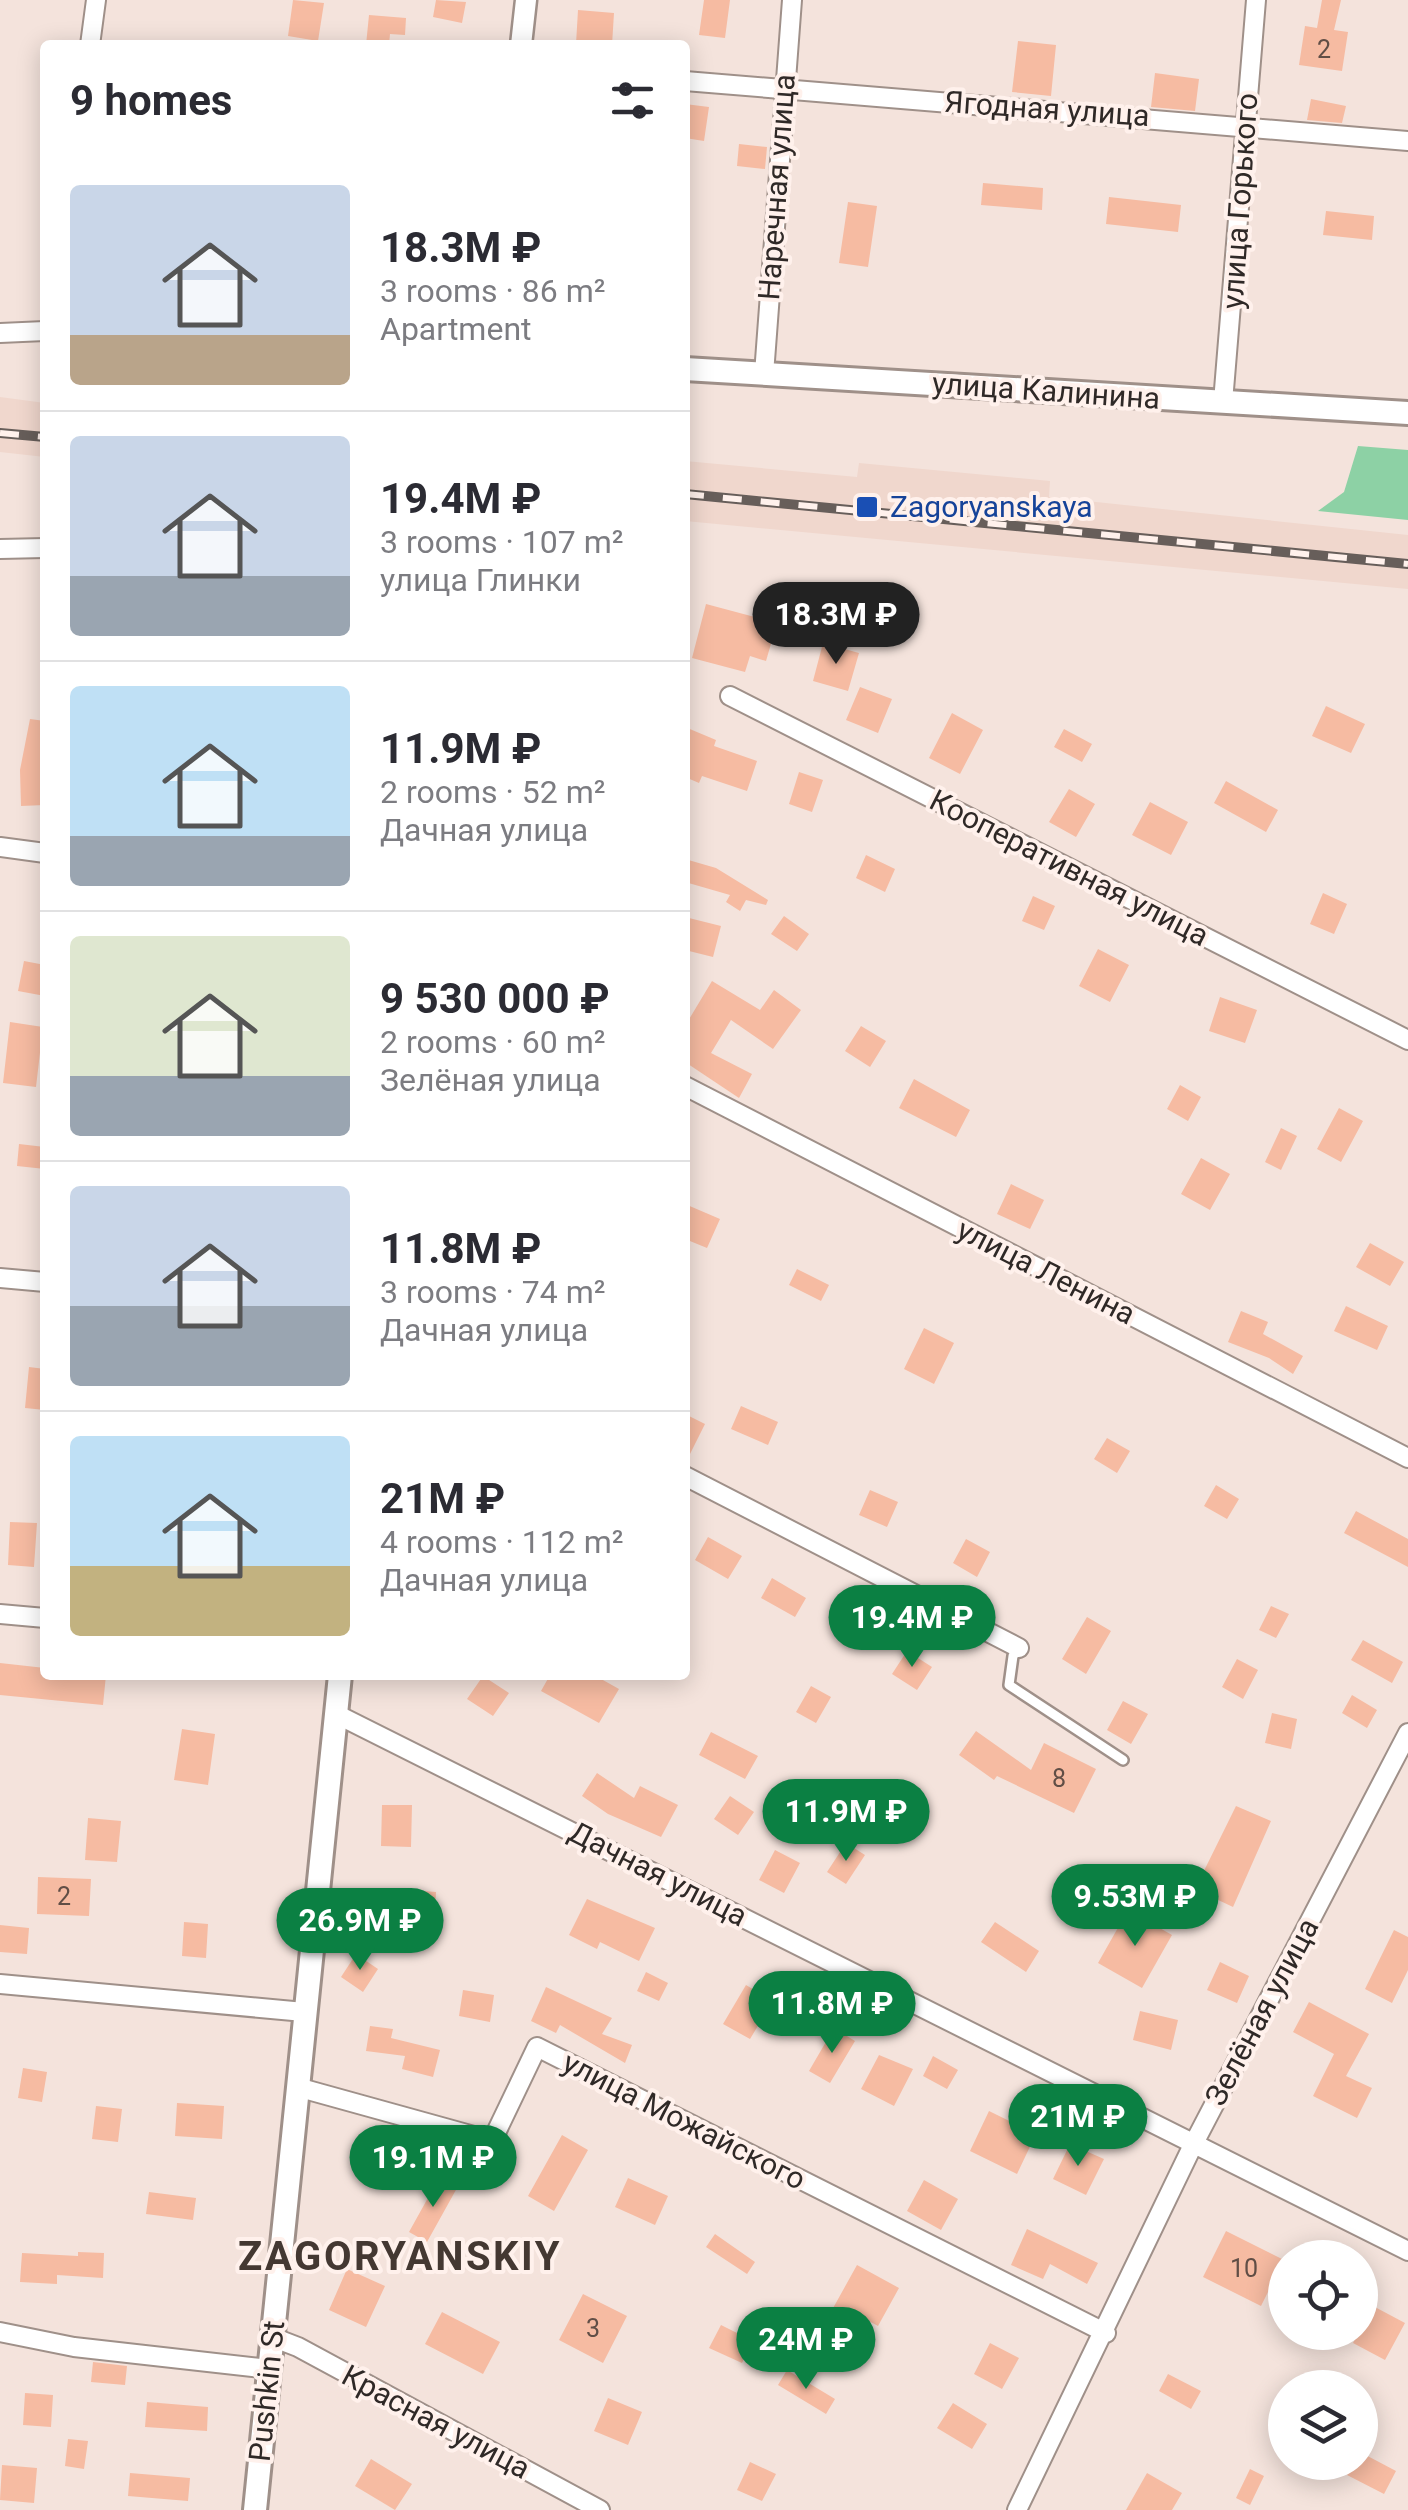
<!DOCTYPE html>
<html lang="en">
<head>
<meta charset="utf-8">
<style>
  :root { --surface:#fff; --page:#f7f7f7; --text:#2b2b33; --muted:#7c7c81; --line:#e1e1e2; --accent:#0b8043 }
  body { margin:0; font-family:Roboto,sans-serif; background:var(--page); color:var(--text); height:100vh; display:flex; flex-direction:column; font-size:38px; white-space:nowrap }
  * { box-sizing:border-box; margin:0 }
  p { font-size:32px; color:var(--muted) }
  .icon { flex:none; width:55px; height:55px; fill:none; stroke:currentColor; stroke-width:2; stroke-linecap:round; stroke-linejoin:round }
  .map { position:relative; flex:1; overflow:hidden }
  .panel { position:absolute; left:40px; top:40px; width:650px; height:1640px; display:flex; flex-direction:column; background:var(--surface); border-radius:10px; box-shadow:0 5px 25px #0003 }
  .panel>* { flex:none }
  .fabs { position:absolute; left:1268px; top:2240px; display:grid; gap:20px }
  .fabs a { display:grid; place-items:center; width:110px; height:110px; border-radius:50%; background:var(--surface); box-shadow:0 5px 25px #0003; font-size:50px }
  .price { position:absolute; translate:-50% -85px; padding:0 22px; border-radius:35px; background:var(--accent); color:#fff; font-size:32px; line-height:65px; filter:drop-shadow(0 2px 5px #0008) }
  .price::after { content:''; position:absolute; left:50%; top:60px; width:30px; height:22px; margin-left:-15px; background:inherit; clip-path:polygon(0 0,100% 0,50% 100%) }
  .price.current { background:#222; color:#fff }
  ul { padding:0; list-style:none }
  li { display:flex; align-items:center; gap:30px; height:250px; padding:0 30px }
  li+li { border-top:2px solid var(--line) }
  li span { display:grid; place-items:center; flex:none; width:280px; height:200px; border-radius:10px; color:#555 }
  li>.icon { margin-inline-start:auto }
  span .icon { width:120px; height:120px; fill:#fffc; stroke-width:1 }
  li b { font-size:42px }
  h2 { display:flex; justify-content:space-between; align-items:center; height:120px; padding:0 30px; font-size:42px }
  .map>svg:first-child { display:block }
  .built { fill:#f0d7cd }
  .green { fill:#8dd1a5 }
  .building { fill:#f6bba2 }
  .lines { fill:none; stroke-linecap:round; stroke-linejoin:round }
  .service-casing { stroke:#9f9089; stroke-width:14 }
  .minor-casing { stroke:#9f9089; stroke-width:22 }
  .tertiary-casing { stroke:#9f9089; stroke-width:25 }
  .secondary-casing { stroke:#9f9089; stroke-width:28 }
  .service { stroke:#fff; stroke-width:9 }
  .minor { stroke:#fff; stroke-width:18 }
  .tertiary { stroke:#fff; stroke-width:20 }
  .secondary { stroke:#fff; stroke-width:22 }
  .rail-casing { stroke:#675e5a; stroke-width:10 }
  .rail { stroke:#fff1ec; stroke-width:6; stroke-dasharray:19; stroke-linecap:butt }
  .transit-dot { fill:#1a4fb4; stroke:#fff1ec; stroke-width:4 }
  .labels { text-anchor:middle; stroke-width:8; stroke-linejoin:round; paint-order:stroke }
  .number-label { font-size:25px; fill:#614e46 }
  .street-label { font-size:30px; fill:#2f2927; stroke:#fff1ec }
  .transit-label { font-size:30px; fill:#164399; stroke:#fff1ec; text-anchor:start }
  .district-label { font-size:40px; font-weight:bold; letter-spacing:2.5px; fill:#443832; stroke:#fff1ec }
</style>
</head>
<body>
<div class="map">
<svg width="1408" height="2510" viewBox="0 0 1408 2510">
  <rect width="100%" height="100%" fill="#f4e3dc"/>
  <!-- built -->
  <path class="built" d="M 0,397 L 45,403 L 45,457 L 0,452 Z
    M 685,461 L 857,477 L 859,463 L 1050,481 L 1049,497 L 1408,535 L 1408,589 L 685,521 Z"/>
  <!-- green -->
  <path class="green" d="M 1358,446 L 1408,450 L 1408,520 L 1318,511 L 1344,492 Z"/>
  <!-- building -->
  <path class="building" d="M 293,0 L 324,3 L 318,41 L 288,36 Z
    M 436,0 L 466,2 L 462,23 L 433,17 Z
    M 704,0 L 730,0 L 725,38 L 699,35 Z
    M 1322,0 L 1341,0 L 1334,30 L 1348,32 L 1342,71 L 1299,65 L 1305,26 L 1317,28 Z
    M 578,10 L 614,13 L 612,45 L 576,44 Z
    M 369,15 L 406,18 L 405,35 L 390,34 L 389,45 L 366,45 Z
    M 1018,41 L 1056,45 L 1051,96 L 1012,92 Z
    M 1155,73 L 1199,79 L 1195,111 L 1151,107 Z
    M 1311,99 L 1346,106 L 1342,123 L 1307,120 Z
    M 685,104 L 709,107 L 704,141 L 685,138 Z
    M 739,144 L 767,147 L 765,169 L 737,166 Z
    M 983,183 L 1043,188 L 1042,210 L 981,205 Z
    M 1109,197 L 1181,205 L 1178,232 L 1106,224 Z
    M 848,202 L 877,206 L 868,267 L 839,263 Z
    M 1326,211 L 1374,216 L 1372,240 L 1323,235 Z
    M 706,604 L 777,623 L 766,661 L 750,656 L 745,672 L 692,658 Z
    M 823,643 L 859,653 L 848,691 L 813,681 Z
    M 860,687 L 892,699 L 878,733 L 846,720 Z
    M 1326,706 L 1365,724 L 1351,753 L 1312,736 Z
    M 952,713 L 983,730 L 960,774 L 929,758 Z
    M 30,719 L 45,721 L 45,805 L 21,806 L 20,770 Z
    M 685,727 L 716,740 L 714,746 L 757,761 L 747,791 L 702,776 L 699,783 L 685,777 Z
    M 1064,729 L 1092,744 L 1082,762 L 1054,747 Z
    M 799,772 L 823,780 L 812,812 L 789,804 Z
    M 1226,781 L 1278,810 L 1266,832 L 1214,803 Z
    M 1069,789 L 1095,804 L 1076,837 L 1049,822 Z
    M 1150,802 L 1188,822 L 1171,855 L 1132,835 Z
    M 866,855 L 895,869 L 885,892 L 856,878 Z
    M 685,859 L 716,868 L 768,900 L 766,905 L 746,900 L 740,911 L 726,902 L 730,895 L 685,882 Z
    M 1323,893 L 1347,904 L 1334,934 L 1310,924 Z
    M 1033,896 L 1055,906 L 1044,930 L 1022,921 Z
    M 784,916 L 809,934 L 797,951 L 771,934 Z
    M 685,917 L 721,926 L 713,957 L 685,950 Z
    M 1098,949 L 1129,965 L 1110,1002 L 1079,986 Z
    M 24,961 L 45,965 L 45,996 L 18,991 Z
    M 712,981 L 760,1010 L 774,990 L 801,1010 L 773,1049 L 731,1020 L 711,1053 L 752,1074 L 739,1098 L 685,1062 L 685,1026 Z
    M 1220,997 L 1257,1010 L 1245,1043 L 1209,1031 Z
    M 10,1022 L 43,1027 L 36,1087 L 3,1083 Z
    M 861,1026 L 886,1041 L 870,1067 L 845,1051 Z
    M 914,1079 L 970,1110 L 956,1137 L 899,1108 Z
    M 1180,1085 L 1201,1097 L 1188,1121 L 1167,1109 Z
    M 1339,1108 L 1363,1121 L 1341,1162 L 1317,1149 Z
    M 1281,1128 L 1297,1136 L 1281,1170 L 1265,1162 Z
    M 19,1144 L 45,1147 L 45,1169 L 17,1166 Z
    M 1201,1158 L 1230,1174 L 1210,1210 L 1181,1194 Z
    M 1011,1184 L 1044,1200 L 1030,1229 L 997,1214 Z
    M 685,1204 L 720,1219 L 707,1248 L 685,1239 Z
    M 1370,1243 L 1404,1262 L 1390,1286 L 1356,1267 Z
    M 797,1269 L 829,1285 L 821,1301 L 789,1285 Z
    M 1346,1306 L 1388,1326 L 1377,1350 L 1334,1331 Z
    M 1241,1311 L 1268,1322 L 1263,1334 L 1303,1356 L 1293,1374 L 1269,1358 L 1228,1342 Z
    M 924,1328 L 954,1343 L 934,1384 L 904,1369 Z
    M 29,1367 L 45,1369 L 45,1410 L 25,1408 Z
    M 741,1406 L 778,1422 L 768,1445 L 731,1429 Z
    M 685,1414 L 705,1424 L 685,1464 Z
    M 1107,1438 L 1130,1451 L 1117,1473 L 1094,1459 Z
    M 1216,1485 L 1239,1499 L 1227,1519 L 1204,1506 Z
    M 870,1490 L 898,1502 L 887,1527 L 859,1515 Z
    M 1356,1511 L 1408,1539 L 1408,1567 L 1344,1533 Z
    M 10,1522 L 37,1523 L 34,1567 L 8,1565 Z
    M 708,1537 L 742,1556 L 728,1579 L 695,1560 Z
    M 966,1539 L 990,1552 L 977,1577 L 953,1563 Z
    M 772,1578 L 806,1598 L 795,1617 L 761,1598 Z
    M 1271,1606 L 1289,1614 L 1276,1638 L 1259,1630 Z
    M 1087,1617 L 1111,1631 L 1086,1674 L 1062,1659 Z
    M 1363,1640 L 1403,1662 L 1392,1683 L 1351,1660 Z
    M 907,1651 L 932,1667 L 917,1690 L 892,1674 Z
    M 1237,1659 L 1258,1670 L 1243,1699 L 1222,1687 Z
    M 0,1663 L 45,1668 L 45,1675 L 106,1675 L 103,1705 L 0,1695 Z
    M 550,1675 L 594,1675 L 619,1689 L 599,1723 L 541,1691 Z
    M 483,1676 L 509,1693 L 493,1716 L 467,1699 Z
    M 811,1686 L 831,1697 L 816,1723 L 796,1712 Z
    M 1352,1695 L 1377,1710 L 1367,1728 L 1342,1713 Z
    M 1123,1701 L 1148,1714 L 1131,1744 L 1107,1730 Z
    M 1272,1713 L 1297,1719 L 1291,1749 L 1265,1743 Z
    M 182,1729 L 215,1734 L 208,1785 L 174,1780 Z
    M 976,1731 L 1031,1770 L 1044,1743 L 1096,1769 L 1074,1813 L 997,1776 L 994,1780 L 959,1755 Z
    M 711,1732 L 758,1756 L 745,1779 L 699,1755 Z
    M 597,1773 L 634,1798 L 640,1786 L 678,1805 L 661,1837 L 608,1814 L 582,1796 Z
    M 730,1796 L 754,1812 L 738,1835 L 714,1819 Z
    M 382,1805 L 412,1805 L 411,1847 L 381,1846 Z
    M 1236,1806 L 1271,1821 L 1233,1907 L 1195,1889 Z
    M 88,1818 L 121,1821 L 117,1862 L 85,1860 Z
    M 846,1843 L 865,1855 L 846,1884 L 827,1872 Z
    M 775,1850 L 800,1863 L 784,1893 L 759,1880 Z
    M 38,1877 L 91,1879 L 89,1916 L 37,1914 Z
    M 411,1890 L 436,1892 L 434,1937 L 408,1935 Z
    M 587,1899 L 655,1928 L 639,1961 L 600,1942 L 597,1949 L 569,1935 Z
    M 1128,1910 L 1172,1935 L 1142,1988 L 1098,1963 Z
    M 184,1922 L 208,1924 L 206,1958 L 182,1956 Z
    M 995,1922 L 1039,1951 L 1026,1972 L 981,1942 Z
    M 0,1925 L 29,1928 L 27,1954 L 0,1952 Z
    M 1394,1930 L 1408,1937 L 1408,1970 L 1392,2003 L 1365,1989 Z
    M 356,1954 L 378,1969 L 363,1992 L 341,1977 Z
    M 1220,1962 L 1249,1976 L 1237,2003 L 1207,1990 Z
    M 646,1972 L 668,1983 L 659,2001 L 637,1991 Z
    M 746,1985 L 773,2001 L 750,2039 L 723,2024 Z
    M 546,1987 L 612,2018 L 602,2034 L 632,2045 L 625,2063 L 560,2025 L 556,2033 L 531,2021 Z
    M 463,1990 L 494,1995 L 490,2022 L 459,2016 Z
    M 1309,2002 L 1369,2034 L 1346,2076 L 1372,2088 L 1357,2118 L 1313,2096 L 1334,2054 L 1293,2032 Z
    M 1140,2011 L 1178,2020 L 1171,2050 L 1133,2040 Z
    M 370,2026 L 393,2029 L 391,2038 L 440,2050 L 433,2077 L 402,2069 L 405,2056 L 366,2051 Z
    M 834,2028 L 855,2041 L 830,2083 L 809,2071 Z
    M 879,2055 L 913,2069 L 894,2106 L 861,2089 Z
    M 933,2056 L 958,2070 L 947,2089 L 923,2076 Z
    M 23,2068 L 47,2072 L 42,2102 L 18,2098 Z
    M 177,2103 L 224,2106 L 222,2139 L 175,2136 Z
    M 96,2106 L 122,2109 L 118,2142 L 92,2139 Z
    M 989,2111 L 1036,2134 L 1017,2174 L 970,2151 Z
    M 562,2135 L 588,2150 L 554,2211 L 528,2196 Z
    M 1070,2144 L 1104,2159 L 1086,2195 L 1053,2179 Z
    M 439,2178 L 457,2188 L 427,2242 L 409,2232 Z
    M 628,2178 L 668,2196 L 655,2225 L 615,2207 Z
    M 924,2180 L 958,2199 L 941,2230 L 907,2211 Z
    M 149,2192 L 196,2198 L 193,2220 L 146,2214 Z
    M 1027,2229 L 1098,2263 L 1087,2284 L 1050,2264 L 1043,2279 L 1011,2265 Z
    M 1226,2231 L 1284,2260 L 1261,2306 L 1203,2277 Z
    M 715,2234 L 755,2262 L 747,2274 L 706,2247 Z
    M 78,2252 L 104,2253 L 103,2278 L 57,2275 L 57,2284 L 20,2282 L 22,2253 L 78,2256 Z
    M 857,2265 L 899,2288 L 878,2326 L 858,2315 L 837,2355 L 792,2332 L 805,2307 L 827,2319 Z
    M 347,2269 L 385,2286 L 366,2327 L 329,2310 Z
    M 583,2294 L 627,2316 L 603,2363 L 559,2340 Z
    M 1373,2306 L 1405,2323 L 1385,2360 L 1353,2343 Z
    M 442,2312 L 500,2342 L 483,2374 L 425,2344 Z
    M 721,2325 L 753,2341 L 742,2363 L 709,2348 Z
    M 990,2343 L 1019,2358 L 1002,2389 L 974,2374 Z
    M 93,2362 L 127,2366 L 125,2385 L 91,2382 Z
    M 787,2370 L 835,2399 L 826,2414 L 778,2385 Z
    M 1168,2374 L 1201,2391 L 1191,2409 L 1159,2391 Z
    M 25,2393 L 53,2395 L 51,2427 L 23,2425 Z
    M 608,2398 L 642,2412 L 628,2445 L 594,2431 Z
    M 147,2402 L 208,2407 L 207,2431 L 145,2427 Z
    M 953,2403 L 987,2424 L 972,2449 L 937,2428 Z
    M 68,2439 L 88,2441 L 84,2469 L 65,2466 Z
    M 1360,2452 L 1396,2471 L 1384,2494 L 1347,2475 L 1354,2462 L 1360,2462 Z
    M 371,2459 L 412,2484 L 395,2510 L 355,2486 Z
    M 750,2462 L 776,2474 L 762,2501 L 737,2490 Z
    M 2,2465 L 37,2468 L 34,2503 L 0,2500 Z
    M 1250,2469 L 1264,2476 L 1250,2505 L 1236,2498 Z
    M 130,2473 L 190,2478 L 188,2501 L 128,2496 Z
    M 1147,2473 L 1182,2493 L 1172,2510 L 1126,2510 Z"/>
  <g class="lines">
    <defs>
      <path id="service" d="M 1019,1648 L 1013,1656 L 1009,1685 L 1123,1760"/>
      <path id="minor" d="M 90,45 L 96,0
        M 685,81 L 1408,141
        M 0,333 L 45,331
        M 764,374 L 792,0
        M 1223,402 L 1256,0
        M 0,549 L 45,548
        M 730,696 L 1408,1040
        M 0,847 L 45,853
        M 685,1086 L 1408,1458
        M 0,1278 L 45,1282
        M 685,1476 L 1019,1648
        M 0,1614 L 45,1618
        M 336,1714 L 1408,2251
        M 0,1984 L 304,2012
        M 297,2087 L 492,2141 L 537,2047 L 1106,2333
        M 0,2332 L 74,2347 L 269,2369
        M 272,2337 L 298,2347 L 600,2510
        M 1017,2510 L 1193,2145 L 1408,1733"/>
      <path id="tertiary" d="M 521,45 L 526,0"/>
      <path id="secondary" d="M 685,369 L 1408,413
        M 255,2510 L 340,1675"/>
    </defs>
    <!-- service casing -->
    <use href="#service" class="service-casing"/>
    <!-- minor casing -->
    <use href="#minor" class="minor-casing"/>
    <!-- tertiary casing -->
    <use href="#tertiary" class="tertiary-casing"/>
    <!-- secondary casing -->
    <use href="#secondary" class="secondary-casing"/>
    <!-- service -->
    <use href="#service" class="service"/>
    <!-- minor -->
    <use href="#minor" class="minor"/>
    <!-- tertiary -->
    <use href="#tertiary" class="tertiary"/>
    <!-- secondary -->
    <use href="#secondary" class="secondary"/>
    <defs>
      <path id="rail" d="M 0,433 L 45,437
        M 685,494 L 1408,564"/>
    </defs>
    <!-- rail casing -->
    <use href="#rail" class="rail-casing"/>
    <!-- rail -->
    <use href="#rail" class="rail"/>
  </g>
  <!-- markers -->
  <rect class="transit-dot" x="855" y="495" width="24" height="24" rx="5"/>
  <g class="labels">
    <!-- number labels -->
    <g class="number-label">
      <text x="1324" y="58">2</text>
      <text x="1059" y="1787">8</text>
      <text x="64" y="1905">2</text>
      <text x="1244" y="2277">10</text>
      <text x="593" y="2337">3</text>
    </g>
    <!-- street labels -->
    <g class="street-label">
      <text transform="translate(1047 109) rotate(4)" y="10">Ягодная улица</text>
      <text transform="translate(777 187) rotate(-86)" y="10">Наречная улица</text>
      <text transform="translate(1240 201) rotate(-86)" y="10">улица Горького</text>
      <text transform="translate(1046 391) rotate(4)" y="10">улица Калинина</text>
      <text transform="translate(1069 868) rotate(27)" y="10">Кооперативная улица</text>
      <text transform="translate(1046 1272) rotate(27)" y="10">улица Ленина</text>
      <text transform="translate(658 1874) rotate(27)" y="10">Дачная улица</text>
      <text transform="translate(1262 2012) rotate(-62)" y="10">Зелёная улица</text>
      <text transform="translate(684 2121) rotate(27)" y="10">улица Можайского</text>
      <text transform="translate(267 2391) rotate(-84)" y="10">Pushkin St</text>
      <text transform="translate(436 2422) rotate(28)" y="10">Красная улица</text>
    </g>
    <!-- transit labels -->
    <g class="transit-label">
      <text x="890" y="517">Zagoryanskaya</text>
    </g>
    <!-- district labels -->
    <g class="district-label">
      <text x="400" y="2270">ZAGORYANSKIY</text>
    </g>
  </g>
</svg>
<div class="fabs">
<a><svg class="icon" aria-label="locate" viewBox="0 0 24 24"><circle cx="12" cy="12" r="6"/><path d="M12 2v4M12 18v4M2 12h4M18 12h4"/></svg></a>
<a><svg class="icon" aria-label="layers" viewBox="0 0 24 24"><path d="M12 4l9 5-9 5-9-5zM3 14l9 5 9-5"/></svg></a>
</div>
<b class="price current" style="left:836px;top:667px">18.3M ₽</b>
<b class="price" style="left:912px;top:1670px">19.4M ₽</b>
<b class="price" style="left:846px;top:1864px">11.9M ₽</b>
<b class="price" style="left:1135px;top:1949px">9.53M ₽</b>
<b class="price" style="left:360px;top:1973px">26.9M ₽</b>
<b class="price" style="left:832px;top:2056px">11.8M ₽</b>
<b class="price" style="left:1078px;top:2169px">21M ₽</b>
<b class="price" style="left:433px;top:2210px">19.1M ₽</b>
<b class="price" style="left:806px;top:2392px">24M ₽</b>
<section class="panel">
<h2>9 homes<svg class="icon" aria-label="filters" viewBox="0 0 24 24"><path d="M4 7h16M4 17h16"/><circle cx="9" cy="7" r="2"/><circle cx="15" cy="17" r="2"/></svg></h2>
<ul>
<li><span style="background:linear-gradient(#c9d6e8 75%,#b9a48a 0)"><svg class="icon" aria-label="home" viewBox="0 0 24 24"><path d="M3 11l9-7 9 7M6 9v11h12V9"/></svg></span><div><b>18.3M ₽</b><p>3 rooms · 86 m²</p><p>Apartment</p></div></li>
<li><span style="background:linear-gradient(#c9d6e8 70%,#9aa5b1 0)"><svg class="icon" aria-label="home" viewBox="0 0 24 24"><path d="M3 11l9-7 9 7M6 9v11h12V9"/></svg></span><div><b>19.4M ₽</b><p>3 rooms · 107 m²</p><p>улица Глинки</p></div></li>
<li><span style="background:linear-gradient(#bfe0f5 75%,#9aa5b1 0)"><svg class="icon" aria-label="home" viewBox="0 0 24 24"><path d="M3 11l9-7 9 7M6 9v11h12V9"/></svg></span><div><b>11.9M ₽</b><p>2 rooms · 52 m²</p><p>Дачная улица</p></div></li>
<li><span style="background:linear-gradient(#dfe7d0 70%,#9aa5b1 0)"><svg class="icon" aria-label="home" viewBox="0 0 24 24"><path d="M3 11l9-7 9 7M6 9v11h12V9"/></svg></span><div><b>9 530 000 ₽</b><p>2 rooms · 60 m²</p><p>Зелёная улица</p></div></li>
<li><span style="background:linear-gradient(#c9d6e8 60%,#9aa5b1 0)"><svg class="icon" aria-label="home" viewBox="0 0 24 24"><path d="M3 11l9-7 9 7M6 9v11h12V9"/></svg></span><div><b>11.8M ₽</b><p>3 rooms · 74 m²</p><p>Дачная улица</p></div></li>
<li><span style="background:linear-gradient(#bfe0f5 65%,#c2b280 0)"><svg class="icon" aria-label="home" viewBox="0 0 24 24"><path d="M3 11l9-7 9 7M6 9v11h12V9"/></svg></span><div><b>21M ₽</b><p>4 rooms · 112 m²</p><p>Дачная улица</p></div></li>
</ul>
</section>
</div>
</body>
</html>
